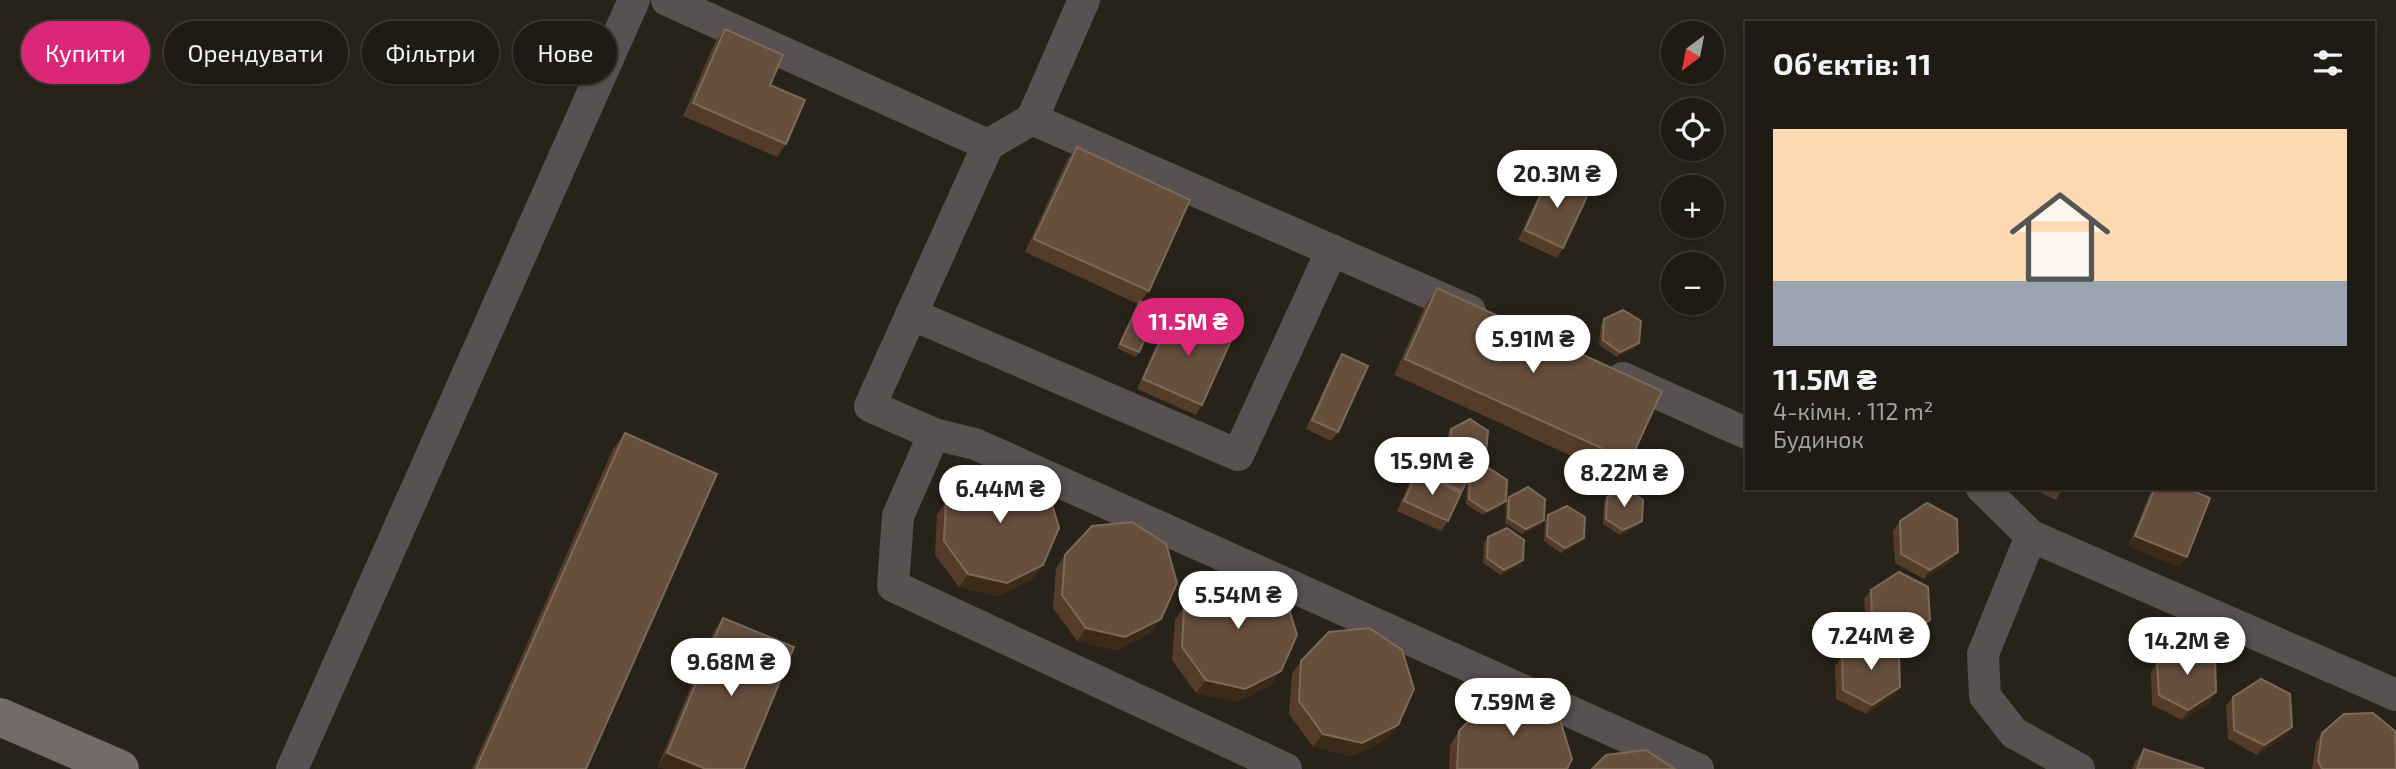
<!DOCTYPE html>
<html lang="uk">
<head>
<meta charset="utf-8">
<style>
  :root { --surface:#1e1a14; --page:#2b2722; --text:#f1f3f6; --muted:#a1a1a0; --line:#3c3834; --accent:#db2777 }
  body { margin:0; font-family:"Exo 2",sans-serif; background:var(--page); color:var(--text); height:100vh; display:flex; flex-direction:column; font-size:26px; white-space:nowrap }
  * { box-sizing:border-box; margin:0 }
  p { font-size:23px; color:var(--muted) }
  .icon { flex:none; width:38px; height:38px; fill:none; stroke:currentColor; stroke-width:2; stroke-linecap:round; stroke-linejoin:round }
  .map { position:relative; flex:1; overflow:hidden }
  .panel { position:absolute; left:1745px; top:21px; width:630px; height:469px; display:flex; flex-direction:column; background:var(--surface); border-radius:0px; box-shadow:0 2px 5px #0004,0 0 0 2px var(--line) }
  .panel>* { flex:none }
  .guide { position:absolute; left:21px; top:21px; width:665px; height:63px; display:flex; gap:14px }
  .needle { width:46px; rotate:212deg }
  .controls { position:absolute; left:1661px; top:21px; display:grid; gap:14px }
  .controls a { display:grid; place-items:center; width:63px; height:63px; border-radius:50%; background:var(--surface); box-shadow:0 2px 5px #0004,0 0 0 2px var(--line); font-size:35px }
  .price { position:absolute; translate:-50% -60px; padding:0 16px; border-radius:24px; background:#fff; color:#222; font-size:23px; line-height:46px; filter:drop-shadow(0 2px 4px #0008) }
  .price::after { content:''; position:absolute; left:50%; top:42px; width:21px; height:16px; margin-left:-10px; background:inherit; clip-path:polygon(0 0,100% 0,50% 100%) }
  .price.selected { background:var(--accent); color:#fff }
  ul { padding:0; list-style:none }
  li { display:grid; align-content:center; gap:14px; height:371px; padding:0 28px }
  li span { display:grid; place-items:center; height:217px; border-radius:0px; color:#555 }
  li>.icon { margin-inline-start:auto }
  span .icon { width:126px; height:126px; fill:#fffc; stroke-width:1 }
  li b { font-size:30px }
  h2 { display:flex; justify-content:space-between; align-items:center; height:84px; padding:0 28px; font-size:30px }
  .tag { padding:0 24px; border-radius:32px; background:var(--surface); box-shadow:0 2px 5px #0004,0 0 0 2px var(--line); font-size:24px; line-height:63px }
  .tag.selected { background:var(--accent); color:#fff }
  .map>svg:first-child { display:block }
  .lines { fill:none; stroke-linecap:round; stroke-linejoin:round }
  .street { stroke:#575151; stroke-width:32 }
  .secondary { stroke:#736a6a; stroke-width:38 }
  .wall { fill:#553c28 }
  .shaded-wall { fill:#3c2a19 }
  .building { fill:#664f3d; stroke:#7d6958; stroke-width:2 }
</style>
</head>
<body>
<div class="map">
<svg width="2396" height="769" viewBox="0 0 2396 769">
  <rect width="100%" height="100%" fill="#28231a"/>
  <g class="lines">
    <!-- street -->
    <path class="street" d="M 667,0 L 988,145 L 870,406 L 934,434 L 898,516 L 893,586 L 1286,769
      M 1032,119 L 1084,0
      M 988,145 L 1032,119 L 1470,311
      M 911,314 L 1238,455 L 1332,250
      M 1623,378 L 1746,433
      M 934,434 L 975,444 L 1698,769
      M 1982,488 L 2031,536
      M 292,769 L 634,0
      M 2079,769 L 2014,733 L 1985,696 L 1983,654 L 2031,536 L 2396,695"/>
    <!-- secondary -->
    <path class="secondary" d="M 0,717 L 120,769"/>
  </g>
  <!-- wall -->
  <path class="wall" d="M 725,29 L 770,85 L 786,144 L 777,157 L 683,116 L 715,42 Z
    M 1077,147 L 1149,291 L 1141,301 L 1139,352 L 1136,357 L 1117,348 L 1138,304 L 1025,252 L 1067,160 Z
    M 1551,172 L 1563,248 L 1557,258 L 1518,240 L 1545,182 Z
    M 1437,288 L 1630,461 L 1618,477 L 1394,375 L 1426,304 Z
    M 1174,310 L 1202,405 L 1196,415 L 1137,389 L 1168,319 Z
    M 1604,319 L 1639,343 L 1635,348 L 1617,357 L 1599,345 L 1601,324 Z
    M 1342,354 L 1338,432 L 1331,441 L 1306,429 L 1336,363 Z
    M 1451,429 L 1486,452 L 1483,457 L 1464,466 L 1472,470 L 1448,521 L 1441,531 L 1397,511 L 1410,481 L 1417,472 L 1424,476 L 1436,454 L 1463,466 L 1447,454 L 1448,433 Z
    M 625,433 L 586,769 L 472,769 L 613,449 Z
    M 1470,478 L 1502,506 L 1483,515 L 1466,504 L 1467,483 Z
    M 2031,488 L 2063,488 L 2056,500 Z
    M 2152,488 L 2186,488 L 2180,567 L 2129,546 Z
    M 1509,497 L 1541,525 L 1522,534 L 1505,523 L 1506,501 Z
    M 1607,497 L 1639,526 L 1620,535 L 1603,524 L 1604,502 Z
    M 946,501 L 1034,578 L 998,596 L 959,587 L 935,555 L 937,515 Z
    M 1548,515 L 1580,543 L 1561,553 L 1544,541 L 1545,520 Z
    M 1900,521 L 1952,561 L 1924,579 L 1895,563 L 1893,531 Z
    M 1488,537 L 1520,565 L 1501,575 L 1483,563 L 1484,542 Z
    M 1065,555 L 1152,632 L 1116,650 L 1077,641 L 1053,608 L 1056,568 Z
    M 1871,590 L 1923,630 L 1895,647 L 1866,632 L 1864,599 Z
    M 1184,607 L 1272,684 L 1236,702 L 1196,693 L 1172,660 L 1175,620 Z
    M 723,618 L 744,769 L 665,769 L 658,766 L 714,631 Z
    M 1842,656 L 1894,696 L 1866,714 L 1836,699 L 1835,666 Z
    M 1301,661 L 1388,739 L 1352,756 L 1313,747 L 1289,714 L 1292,674 Z
    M 2157,662 L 2210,702 L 2182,720 L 2152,705 L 2151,672 Z
    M 2233,697 L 2292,727 L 2285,737 L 2257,755 L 2228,739 L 2226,706 Z
    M 1459,731 L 1567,769 L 1449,769 L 1450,745 Z
    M 2322,733 L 2396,769 L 2312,769 L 2316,742 Z
    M 2144,749 L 2204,769 L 2132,769 L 2135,762 Z"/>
  <!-- shaded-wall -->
  <path class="shaded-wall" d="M 1639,343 L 1635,348 L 1617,357 L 1620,352 Z
    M 1486,452 L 1483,457 L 1464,466 L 1467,462 Z
    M 1506,501 L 1502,506 L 1483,515 L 1487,511 Z
    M 1544,520 L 1541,525 L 1522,534 L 1526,529 Z
    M 1642,521 L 1639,526 L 1620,535 L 1623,530 Z
    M 2135,536 L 2187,557 L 2180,567 L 2129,546 Z
    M 1584,538 L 1580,543 L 1561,553 L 1565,548 Z
    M 1958,552 L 1952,561 L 1924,579 L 1930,570 Z
    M 1523,560 L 1520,565 L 1501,575 L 1504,570 Z
    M 1043,565 L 1034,578 L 998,596 L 959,587 L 968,574 Z
    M 1161,619 L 1152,632 L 1116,650 L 1077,641 L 1086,628 Z
    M 1930,620 L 1923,630 L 1895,647 L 1902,638 Z
    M 1281,671 L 1272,684 L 1236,702 L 1196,693 L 1206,680 Z
    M 1900,687 L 1894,696 L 1866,714 L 1872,705 Z
    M 2216,692 L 2210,702 L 2182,720 L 2188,710 Z
    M 1398,725 L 1388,739 L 1352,756 L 1313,747 L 1323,734 Z
    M 2292,727 L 2285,737 L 2257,755 L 2264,745 Z
    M 667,753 L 706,769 L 665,769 L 658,766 Z"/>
  <!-- building -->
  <path class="building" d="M 725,29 L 783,55 L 770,85 L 805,100 L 786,144 L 693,103 Z
    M 1077,147 L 1190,200 L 1149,291 L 1034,239 Z
    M 1551,172 L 1590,190 L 1563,248 L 1525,230 Z
    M 1437,288 L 1662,391 L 1630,461 L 1405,359 Z
    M 1140,301 L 1159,310 L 1139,352 L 1120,344 Z
    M 1174,310 L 1233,336 L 1202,405 L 1143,379 Z
    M 1623,310 L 1641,321 L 1639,343 L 1620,352 L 1603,340 L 1604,319 Z
    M 1342,354 L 1368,366 L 1338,432 L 1312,420 Z
    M 1470,419 L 1488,431 L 1486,452 L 1467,462 L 1450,449 L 1451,429 Z
    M 625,433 L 717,474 L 586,769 L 476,769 Z
    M 1436,454 L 1472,470 L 1462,491 L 1426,475 Z
    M 1014,468 L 1048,490 L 1059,528 L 1043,565 L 1007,583 L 968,574 L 944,541 L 946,501 L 974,472 Z
    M 1489,468 L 1507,480 L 1506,501 L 1487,511 L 1469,499 L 1470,478 Z
    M 1417,472 L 1461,493 L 1448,521 L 1404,501 Z
    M 1528,487 L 1545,499 L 1544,520 L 1526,529 L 1508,518 L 1509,497 Z
    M 2155,488 L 2186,488 L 2210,498 L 2187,557 L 2135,536 Z
    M 1626,489 L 1643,500 L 1642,521 L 1623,530 L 1606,519 L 1607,497 Z
    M 1927,503 L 1957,519 L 1958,552 L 1930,570 L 1901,554 L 1900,521 Z
    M 1567,506 L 1585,517 L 1584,538 L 1565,548 L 1547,536 L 1548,515 Z
    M 1132,522 L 1166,544 L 1177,583 L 1161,619 L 1125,637 L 1086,628 L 1062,595 L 1065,555 L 1092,526 Z
    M 1507,528 L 1524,540 L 1523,560 L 1504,570 L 1487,558 L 1488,537 Z
    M 1899,572 L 1928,587 L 1930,620 L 1902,638 L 1872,623 L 1871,590 Z
    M 1252,574 L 1285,596 L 1297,635 L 1281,671 L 1245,689 L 1206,680 L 1182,647 L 1184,607 L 1212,578 Z
    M 723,618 L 794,647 L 744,769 L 706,769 L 667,753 Z
    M 1369,628 L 1402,650 L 1414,689 L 1398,725 L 1362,743 L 1323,734 L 1299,701 L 1301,661 L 1329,632 Z
    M 1869,639 L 1899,654 L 1900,687 L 1872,705 L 1843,690 L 1842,656 Z
    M 2185,644 L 2215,659 L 2216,692 L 2188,710 L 2159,695 L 2157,662 Z
    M 2261,679 L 2290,694 L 2292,727 L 2264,745 L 2234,730 L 2233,697 Z
    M 1527,698 L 1560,720 L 1572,759 L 1567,769 L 1457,769 L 1459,731 L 1487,702 Z
    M 2373,713 L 2395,731 L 2396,769 L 2322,769 L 2318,761 L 2322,733 L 2344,714 Z
    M 2144,749 L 2204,769 L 2137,769 Z
    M 1646,750 L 1675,769 L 1592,769 L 1606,755 Z"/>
</svg>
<div class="controls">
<a><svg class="needle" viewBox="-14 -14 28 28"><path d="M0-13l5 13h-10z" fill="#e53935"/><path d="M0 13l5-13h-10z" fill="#a1a1a0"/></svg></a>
<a><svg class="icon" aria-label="locate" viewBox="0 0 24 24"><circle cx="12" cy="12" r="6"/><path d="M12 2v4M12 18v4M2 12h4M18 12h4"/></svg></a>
<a>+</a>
<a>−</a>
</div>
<b class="price" style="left:1557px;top:210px">20.3M ₴</b>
<b class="price selected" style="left:1188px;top:358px">11.5M ₴</b>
<b class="price" style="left:1533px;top:375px">5.91M ₴</b>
<b class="price" style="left:1432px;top:497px">15.9M ₴</b>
<b class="price" style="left:1624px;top:509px">8.22M ₴</b>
<b class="price" style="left:1000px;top:525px">6.44M ₴</b>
<b class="price" style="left:1238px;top:631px">5.54M ₴</b>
<b class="price" style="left:1871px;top:672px">7.24M ₴</b>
<b class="price" style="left:2187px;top:677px">14.2M ₴</b>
<b class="price" style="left:731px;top:698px">9.68M ₴</b>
<b class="price" style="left:1513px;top:738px">7.59M ₴</b>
<div class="guide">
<a class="tag selected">Купити</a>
<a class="tag">Орендувати</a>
<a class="tag">Фільтри</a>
<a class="tag">Нове</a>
</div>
<section class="panel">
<h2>Об’єктів: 11<svg class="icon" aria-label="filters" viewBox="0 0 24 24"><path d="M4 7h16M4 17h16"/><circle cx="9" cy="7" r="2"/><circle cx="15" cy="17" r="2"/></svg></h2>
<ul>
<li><span style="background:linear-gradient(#ffd9b3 70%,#9aa5b1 0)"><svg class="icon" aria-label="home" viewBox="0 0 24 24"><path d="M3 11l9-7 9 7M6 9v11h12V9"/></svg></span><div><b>11.5M ₴</b><p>4-кімн. · 112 m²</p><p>Будинок</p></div></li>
</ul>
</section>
</div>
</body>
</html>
